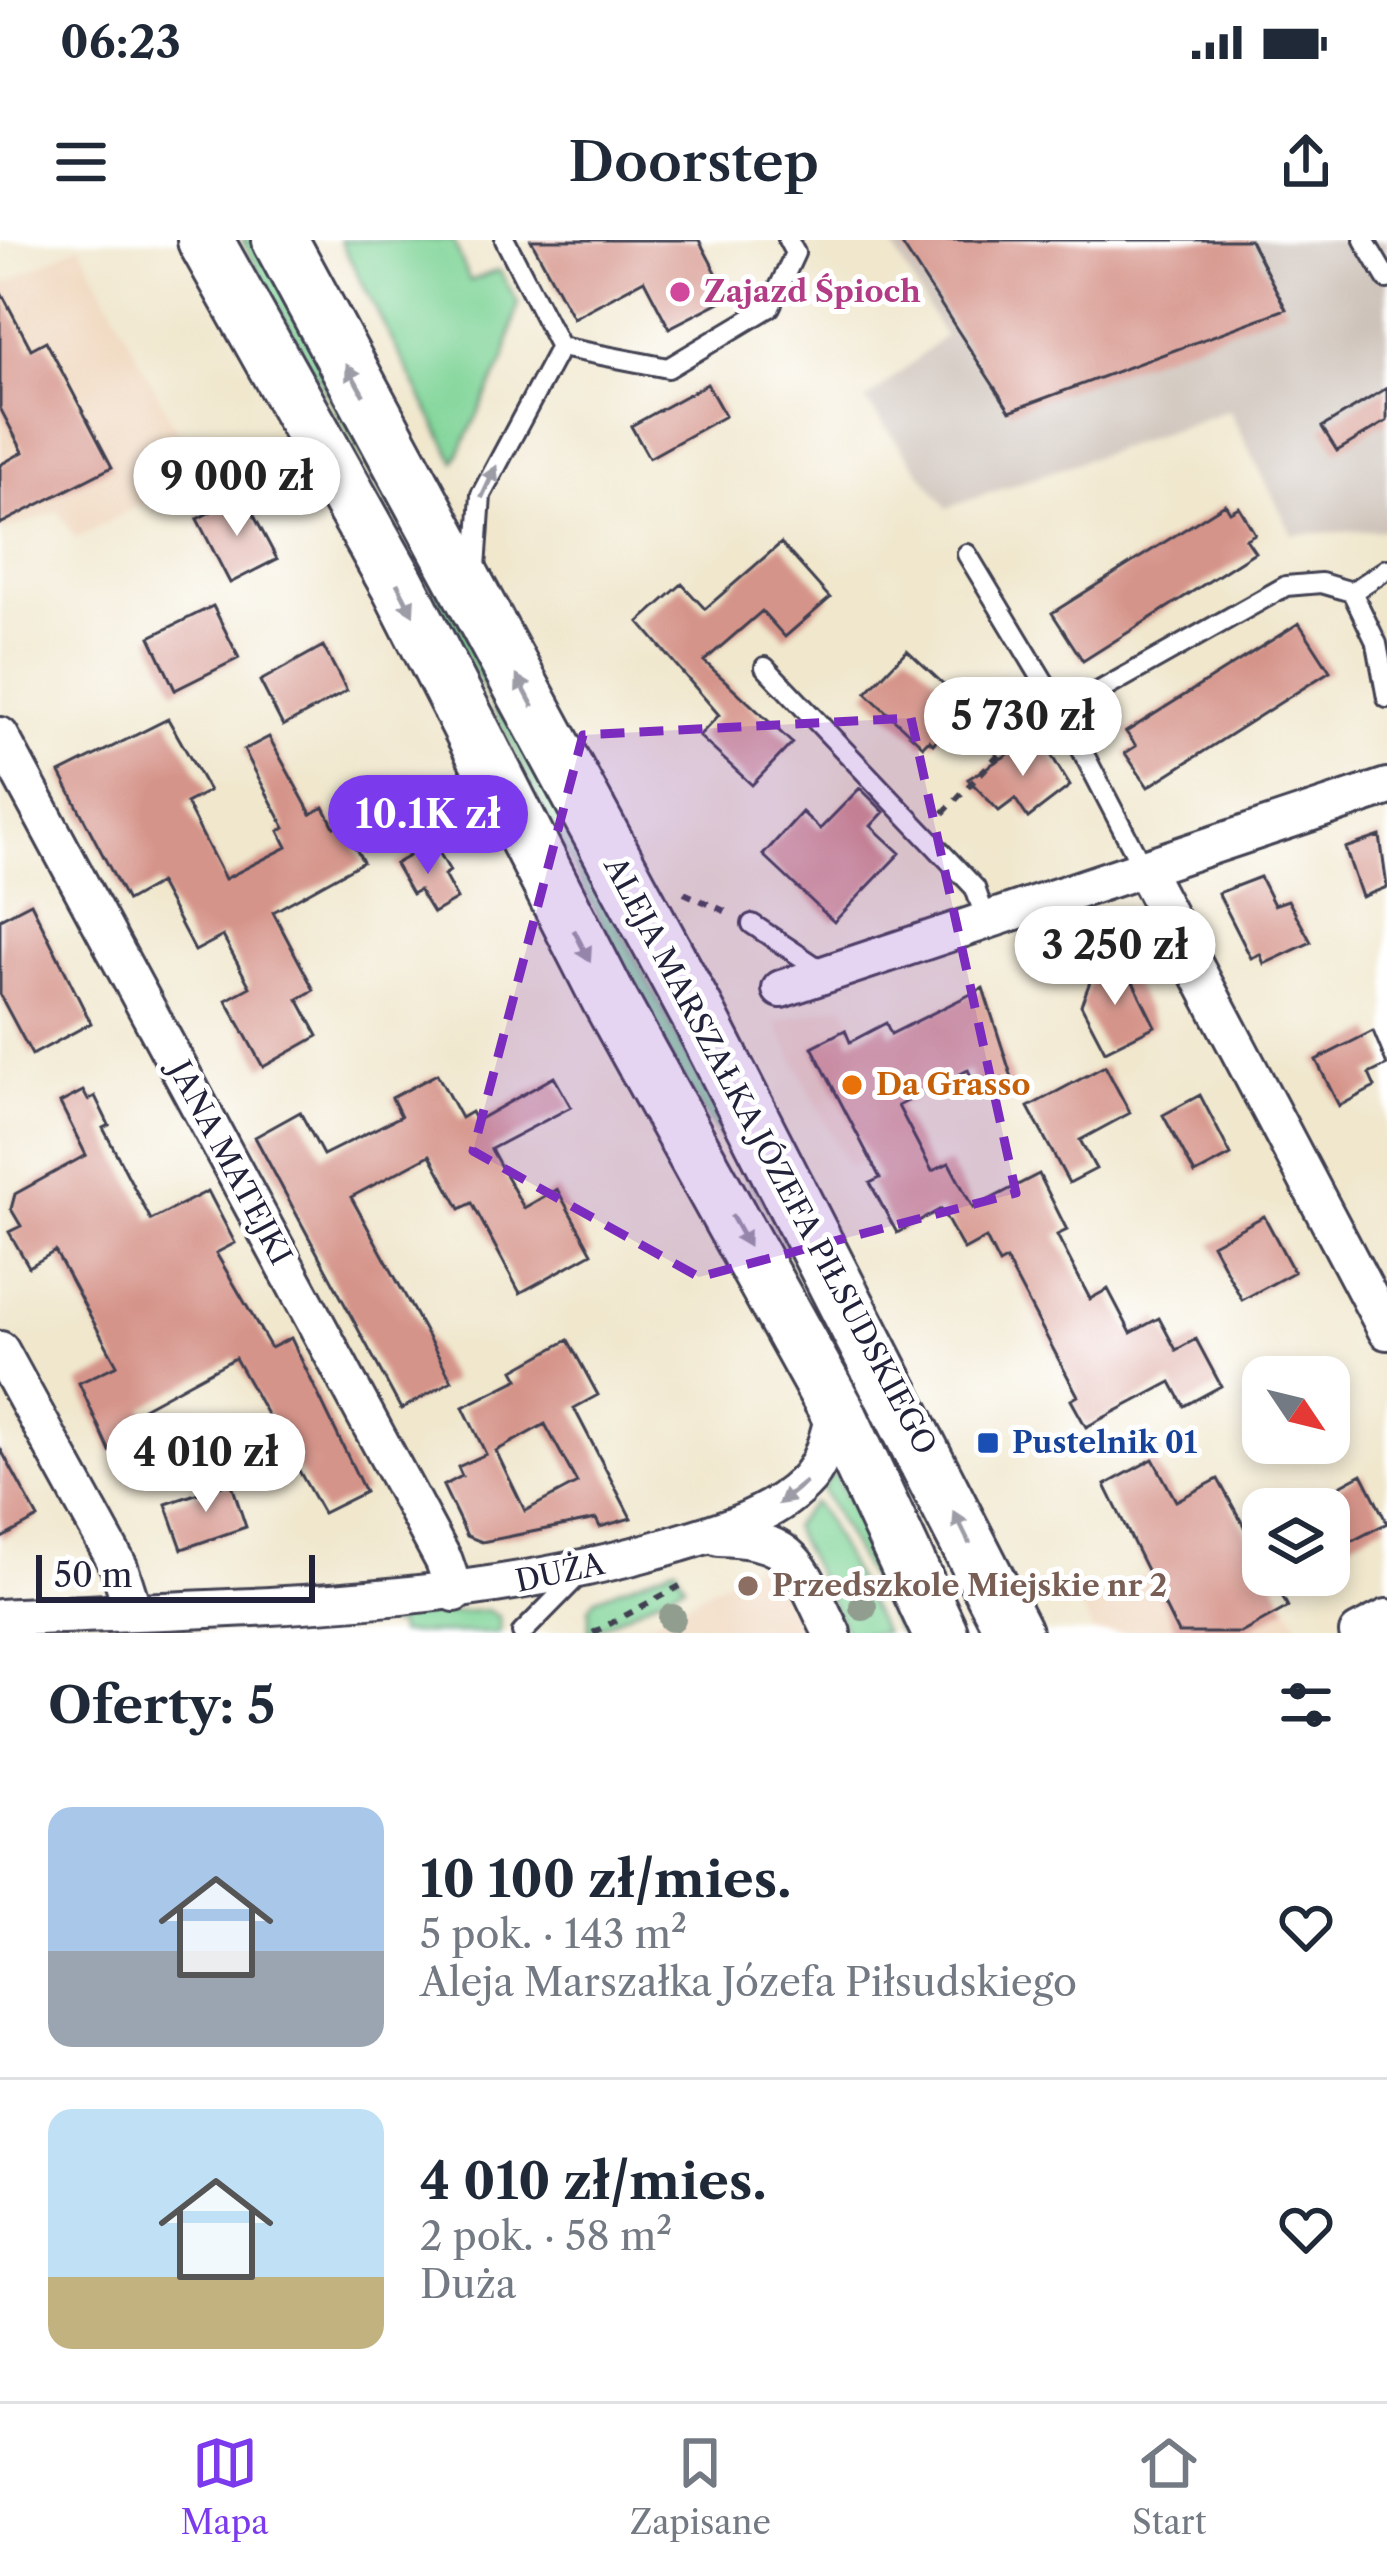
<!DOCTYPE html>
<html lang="pl">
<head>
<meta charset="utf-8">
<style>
  :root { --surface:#fff; --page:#f6f6f7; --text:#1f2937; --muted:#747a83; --line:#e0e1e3; --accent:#7c3aed }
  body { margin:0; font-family:"Libre Caslon Text",serif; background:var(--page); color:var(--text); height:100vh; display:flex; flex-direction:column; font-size:45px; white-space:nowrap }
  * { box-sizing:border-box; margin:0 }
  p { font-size:39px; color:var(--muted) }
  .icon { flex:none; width:66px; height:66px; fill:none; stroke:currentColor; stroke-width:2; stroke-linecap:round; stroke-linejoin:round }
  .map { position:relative; height:1393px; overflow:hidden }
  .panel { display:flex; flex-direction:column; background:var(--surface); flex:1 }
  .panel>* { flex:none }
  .needle { width:78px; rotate:125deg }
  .buttons { position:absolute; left:1242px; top:1116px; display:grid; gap:24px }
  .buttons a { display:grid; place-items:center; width:108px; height:108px; border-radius:24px; background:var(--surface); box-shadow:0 6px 18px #0003; font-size:60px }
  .scale { position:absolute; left:36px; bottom:30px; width:279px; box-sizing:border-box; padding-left:12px; border:6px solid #22223b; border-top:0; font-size:33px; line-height:42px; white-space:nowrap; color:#22223b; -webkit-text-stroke:9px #fff; paint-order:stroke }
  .price { position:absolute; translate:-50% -102px; padding:0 27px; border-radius:42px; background:#fff; color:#222; font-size:39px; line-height:78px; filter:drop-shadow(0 3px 6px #0008) }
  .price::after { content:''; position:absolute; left:50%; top:72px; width:36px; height:27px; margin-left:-18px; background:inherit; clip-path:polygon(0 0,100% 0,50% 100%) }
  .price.current { background:var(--accent); color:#fff }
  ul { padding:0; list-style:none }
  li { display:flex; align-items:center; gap:36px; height:300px; padding:0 48px }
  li+li { border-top:3px solid var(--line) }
  li span { display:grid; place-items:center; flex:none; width:336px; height:240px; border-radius:24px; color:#555 }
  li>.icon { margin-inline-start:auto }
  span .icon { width:144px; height:144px; fill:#fffc; stroke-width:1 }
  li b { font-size:51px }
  h2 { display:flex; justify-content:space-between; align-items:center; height:144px; padding:0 48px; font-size:51px }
  .status { display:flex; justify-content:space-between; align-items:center; height:84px; padding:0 60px; background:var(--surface); direction:ltr }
  .status svg { height:33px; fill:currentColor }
  header { display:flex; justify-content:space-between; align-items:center; height:156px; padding:0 48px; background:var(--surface); font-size:54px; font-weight:600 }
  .dock { display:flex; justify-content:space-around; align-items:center; height:168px; border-top:3px solid var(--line); background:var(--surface); font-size:33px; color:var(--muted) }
  .dock a { display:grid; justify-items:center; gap:6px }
  .dock .current { color:var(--accent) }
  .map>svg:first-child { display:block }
  .built { fill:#efd6bc }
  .industrial { fill:#cdc2b9 }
  .green { fill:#7fd497; stroke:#507b69; stroke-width:3 }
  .building { fill:#d5948a; fill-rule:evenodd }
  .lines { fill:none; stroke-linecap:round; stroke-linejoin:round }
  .lane-casing { stroke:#414051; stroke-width:24 }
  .street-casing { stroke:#414051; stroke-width:42 }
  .secondary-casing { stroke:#414051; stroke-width:60 }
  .path { stroke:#414051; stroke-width:6; stroke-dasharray:9 9; stroke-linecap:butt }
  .lane { stroke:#fff; stroke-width:18 }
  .street { stroke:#fff; stroke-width:36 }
  .secondary { stroke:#fff; stroke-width:54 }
  .tree { fill:#919d8e }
  .oneway { fill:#9c9ca7 }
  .marked { fill:#7b2cbf; fill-opacity:0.2; stroke:#7b2cbf; stroke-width:9; stroke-dasharray:24 15; stroke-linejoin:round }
  .hotel-dot { fill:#d1479c; stroke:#fff; stroke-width:4.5 }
  .food-dot { fill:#e8710a; stroke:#fff; stroke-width:4.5 }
  .transit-dot { fill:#1a4fb4; stroke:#fff; stroke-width:4.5 }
  .education-dot { fill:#8d6e63; stroke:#fff; stroke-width:4.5 }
  .labels { text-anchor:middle; stroke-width:10; stroke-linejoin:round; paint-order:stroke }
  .hotel-label { font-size:30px; font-weight:bold; fill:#b23c85; stroke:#fff; text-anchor:start }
  .food-label { font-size:30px; font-weight:bold; fill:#c56008; stroke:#fff; text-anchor:start }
  .street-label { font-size:30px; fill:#22223b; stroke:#fff }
  .transit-label { font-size:30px; font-weight:bold; fill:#164399; stroke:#fff; text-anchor:start }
  .education-label { font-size:30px; font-weight:bold; fill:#785e54; stroke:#fff; text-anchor:start }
</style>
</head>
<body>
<div class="status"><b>06:23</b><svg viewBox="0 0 49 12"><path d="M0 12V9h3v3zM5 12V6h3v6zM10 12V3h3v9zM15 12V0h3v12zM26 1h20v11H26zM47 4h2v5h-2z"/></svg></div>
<header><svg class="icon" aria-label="menu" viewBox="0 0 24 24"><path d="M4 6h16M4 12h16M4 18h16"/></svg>Doorstep<svg class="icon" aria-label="share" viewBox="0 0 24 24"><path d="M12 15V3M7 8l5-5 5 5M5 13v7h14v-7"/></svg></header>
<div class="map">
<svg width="1387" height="1393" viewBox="0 0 1387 1393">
  <rect width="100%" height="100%" fill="#fff"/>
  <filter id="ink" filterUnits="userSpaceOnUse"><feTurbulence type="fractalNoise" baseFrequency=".00833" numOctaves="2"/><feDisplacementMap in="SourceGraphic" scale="24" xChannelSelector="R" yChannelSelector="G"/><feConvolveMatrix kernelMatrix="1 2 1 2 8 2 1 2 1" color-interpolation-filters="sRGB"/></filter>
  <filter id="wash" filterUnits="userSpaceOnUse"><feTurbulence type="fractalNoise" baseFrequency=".004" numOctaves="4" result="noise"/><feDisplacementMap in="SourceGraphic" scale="48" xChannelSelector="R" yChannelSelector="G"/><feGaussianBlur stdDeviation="2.7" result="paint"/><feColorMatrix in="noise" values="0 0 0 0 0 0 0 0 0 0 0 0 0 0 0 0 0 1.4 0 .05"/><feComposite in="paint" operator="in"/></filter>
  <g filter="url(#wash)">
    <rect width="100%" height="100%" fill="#f0e7cd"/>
    <!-- built -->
    <path class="built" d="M 80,5 L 199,233 L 76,299 L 59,271 L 0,292 L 0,46 Z
      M 843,764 L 911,897 L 849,928 L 775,783 Z
      M 1242,1283 L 1263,1321 L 1263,1335 L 1271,1335 L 1300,1387 L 1288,1393 L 1094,1393 L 1082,1368 Z
      M 756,1323 L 771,1331 L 805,1393 L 632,1393 Z"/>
    <!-- industrial -->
    <path class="industrial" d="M 889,0 L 1387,0 L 1387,290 L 1292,294 L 1229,170 L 947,268 L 866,161 L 944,96 Z"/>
    <!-- green -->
    <path class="green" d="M 242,0 L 257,0 L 992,1393 L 981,1393 L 766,967 L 673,824 L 414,312 Z
      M 340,0 L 453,0 L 470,41 L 499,30 L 518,63 L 504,120 L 455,222 Z
      M 832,1234 L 836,1236 L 913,1393 L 898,1393 L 822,1249 Z
      M 813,1262 L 822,1273 L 884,1393 L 847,1393 L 792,1287 Z
      M 676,1326 L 684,1344 L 589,1393 L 589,1368 L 596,1358 Z
      M 487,1370 L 499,1377 L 500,1393 L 398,1393 L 397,1385 L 389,1385 L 390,1378 Z"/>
    <g id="blocks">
      <!-- building -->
      <path class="building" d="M 531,0 L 699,0 L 729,57 L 669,88 L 644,40 L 573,78 Z
        M 899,0 L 1250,0 L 1286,69 L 1010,171 Z
        M 0,50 L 31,109 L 46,101 L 112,227 L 0,284 L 0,225 L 23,212 L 0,168 Z
        M 707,144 L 725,176 L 649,218 L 631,186 Z
        M 1387,148 L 1387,181 L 1337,211 L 1322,187 Z
        M 243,255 L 277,319 L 230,343 L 197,279 Z
        M 1225,264 L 1230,272 L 1239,267 L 1255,294 L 1246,299 L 1255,312 L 1083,421 L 1052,373 Z
        M 781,303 L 830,358 L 785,397 L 762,371 L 704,421 L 792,503 L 752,545 L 699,496 L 719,475 L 639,382 L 682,344 L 705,369 Z
        M 213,366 L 239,418 L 175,450 L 150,397 Z
        M 1299,383 L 1330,431 L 1148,547 L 1125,513 L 1136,506 L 1126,492 Z
        M 323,406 L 347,451 L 283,486 L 260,441 Z
        M 907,410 L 967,466 L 933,504 L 929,500 L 923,506 L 866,453 Z
        M 168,479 L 209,551 L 186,563 L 225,639 L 287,607 L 279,591 L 285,588 L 244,510 L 269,497 L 311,574 L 324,567 L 334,587 L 342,582 L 363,622 L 273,672 L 314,750 L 298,759 L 318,796 L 263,827 L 226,760 L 250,747 L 223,696 L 195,711 L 159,643 L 127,661 L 60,533 Z
        M 1039,495 L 1070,546 L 1028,578 L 1015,559 L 999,571 L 968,539 Z
        M 860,548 L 884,572 L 871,586 L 900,613 L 834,682 L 763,615 L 802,572 L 820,589 Z
        M 1380,596 L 1387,647 L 1362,657 L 1345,608 Z
        M 433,602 L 450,631 L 444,635 L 457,659 L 433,673 L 419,650 L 412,654 L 395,624 Z
        M 1260,637 L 1274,665 L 1288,660 L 1311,702 L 1264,724 L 1260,714 L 1251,718 L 1218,653 Z
        M 31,663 L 91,783 L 32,815 L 0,755 L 0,679 Z
        M 1124,724 L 1155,786 L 1105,811 L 1081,765 L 1095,729 L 1107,733 Z
        M 983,748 L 1014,844 L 983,860 L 968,830 L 898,866 L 932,931 L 949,923 L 973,968 L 1039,934 L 1067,990 L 1057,995 L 1090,1059 L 1108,1049 L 1131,1093 L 1159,1078 L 1176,1110 L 1196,1099 L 1221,1146 L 1184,1166 L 1171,1142 L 1086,1187 L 1071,1160 L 1078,1156 L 1006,1020 L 999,1024 L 986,998 L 964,1010 L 941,969 L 897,993 L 870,943 L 880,938 L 812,807 L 845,790 L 850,802 L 886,783 L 891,794 Z
        M 1373,791 L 1387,825 L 1369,834 L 1375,847 L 1339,866 L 1316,820 Z
        M 1105,826 L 1130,873 L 1080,900 L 1096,929 L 1069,943 L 1028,867 Z
        M 437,834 L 461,878 L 471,872 L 476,881 L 554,837 L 571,867 L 491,909 L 524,968 L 557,949 L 592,1013 L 520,1053 L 472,963 L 460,969 L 430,915 L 351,957 L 452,1141 L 401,1169 L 255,897 L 300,872 L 323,915 L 401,876 L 392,858 Z
        M 83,851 L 88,860 L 95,856 L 109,885 L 103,888 L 151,980 L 208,951 L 235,1003 L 216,1013 L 271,1108 L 291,1098 L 365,1252 L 323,1273 L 235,1118 L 143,1168 L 155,1189 L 110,1212 L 79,1143 L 117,1125 L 55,1011 L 29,1027 L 9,992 L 21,986 L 11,969 L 15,954 L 86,915 L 60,863 Z
        M 1200,855 L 1231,915 L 1195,934 L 1163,875 Z
        M 1264,976 L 1294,1032 L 1242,1060 L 1212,1004 Z
        M 568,1100 L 598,1155 L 574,1168 L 631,1278 L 600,1287 L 596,1279 L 482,1302 L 467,1296 L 443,1246 L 462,1236 L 458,1227 L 486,1214 L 463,1167 L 519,1139 L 514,1130 ZM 545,1184 L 577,1243 L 525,1271 L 496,1211 Z
        M 0,1208 L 38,1278 L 0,1299 Z
        M 1153,1219 L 1176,1261 L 1218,1239 L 1263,1321 L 1263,1335 L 1271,1335 L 1288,1367 L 1241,1393 L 1178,1393 L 1105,1245 Z
        M 1362,1234 L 1387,1283 L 1329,1313 L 1329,1252 Z
        M 231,1242 L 246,1287 L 182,1309 L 166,1264 Z"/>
    </g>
  </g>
  <g filter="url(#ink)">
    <use href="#blocks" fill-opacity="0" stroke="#414051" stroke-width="3"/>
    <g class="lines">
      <defs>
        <path id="lane" d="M 1364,0 L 1387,39
          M 560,107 L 668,128 L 770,67 L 795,13 L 788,0
          M 967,314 L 1062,472
          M 476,328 L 481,255 L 560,107 L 505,0
          M 1352,352 L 1377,404 L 1387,458
          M 765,427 L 975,648 L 986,680
          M 1143,628 L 1062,472 L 1286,346 L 1321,343 L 1352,352 L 1387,329
          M 752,684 L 827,734
          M 522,1393 L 582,1332"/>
        <path id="street" d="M 0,496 L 444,1321 L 455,1353
          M 1143,628 L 1387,1091
          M 781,749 L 1387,547
          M 0,1110 L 119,1327 L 133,1371
          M 719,1297 C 799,1299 799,1328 832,1393
          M 0,1378 C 226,1366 455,1370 673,1305 C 719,1291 769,1278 804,1243 C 824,1224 828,1194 836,1169
          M 1358,1393 L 1387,1378"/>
        <path id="secondary" d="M 205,0 L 398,345 L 609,759 L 836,1169 L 940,1393
          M 280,0 L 699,776 L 1014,1393"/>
      </defs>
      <!-- lane casing -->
      <use href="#lane" class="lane-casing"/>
      <!-- street casing -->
      <use href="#street" class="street-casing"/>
      <!-- secondary casing -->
      <use href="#secondary" class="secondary-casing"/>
      <!-- path -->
      <path class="path" d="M 943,573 L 1022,490 L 1037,483
        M 684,653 L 727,672
        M 593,1393 L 687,1342"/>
      <!-- lane -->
      <use href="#lane" class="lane"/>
      <!-- street -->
      <use href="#street" class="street"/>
      <!-- secondary -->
      <use href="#secondary" class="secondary"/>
    </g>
    <!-- trees -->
    <g class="tree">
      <circle cx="863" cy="1367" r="14"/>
      <circle cx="672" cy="1378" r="14"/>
    </g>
    <!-- one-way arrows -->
    <defs><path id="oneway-solid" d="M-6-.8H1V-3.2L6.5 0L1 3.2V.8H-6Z" transform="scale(3)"/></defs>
    <g class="oneway">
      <use href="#oneway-solid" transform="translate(355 140) rotate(-119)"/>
      <use href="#oneway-solid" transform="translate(489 242) rotate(-65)"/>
      <use href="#oneway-solid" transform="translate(405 359) rotate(63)"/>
      <use href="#oneway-solid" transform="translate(525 451) rotate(-118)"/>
      <use href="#oneway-solid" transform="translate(582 706) rotate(63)"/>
      <use href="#oneway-solid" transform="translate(740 991) rotate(61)"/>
      <use href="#oneway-solid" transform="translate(792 1253) rotate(141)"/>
      <use href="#oneway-solid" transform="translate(962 1288) rotate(-116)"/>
    </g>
  </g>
  <!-- marked area -->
  <path class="marked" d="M 911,478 L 1016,953 L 699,1037 L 473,911 L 583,495 Z"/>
  <!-- markers -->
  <circle class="hotel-dot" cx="680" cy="52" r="12"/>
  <circle class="food-dot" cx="852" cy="845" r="12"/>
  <rect class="transit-dot" x="976" y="1191" width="24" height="24" rx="6"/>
  <circle class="education-dot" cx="748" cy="1346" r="12"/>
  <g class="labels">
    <!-- hotel labels -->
    <g class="hotel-label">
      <text x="704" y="62">Zajazd Śpioch</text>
    </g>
    <!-- food labels -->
    <g class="food-label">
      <text x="876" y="855">Da Grasso</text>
    </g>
    <!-- street labels -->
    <g class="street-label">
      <text transform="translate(770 916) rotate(62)" y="10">ALEJA MARSZAŁKA JÓZEFA PIŁSUDSKIEGO</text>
      <text transform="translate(230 923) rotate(62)" y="10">JANA MATEJKI</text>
      <text transform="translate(560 1333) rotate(-12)" y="10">DUŻA</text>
    </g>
    <!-- transit labels -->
    <g class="transit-label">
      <text x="1012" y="1213">Pustelnik 01</text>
    </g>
    <!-- education labels -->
    <g class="education-label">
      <text x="772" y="1356">Przedszkole Miejskie nr 2</text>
    </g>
  </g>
</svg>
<div class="buttons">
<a><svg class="needle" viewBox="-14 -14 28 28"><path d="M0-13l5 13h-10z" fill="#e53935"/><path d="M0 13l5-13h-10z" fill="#747a83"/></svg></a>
<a><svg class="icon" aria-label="layers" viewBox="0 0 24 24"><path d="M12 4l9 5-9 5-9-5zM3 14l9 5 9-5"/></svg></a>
</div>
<div class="scale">50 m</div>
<b class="price" style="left:237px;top:299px">9 000 zł</b>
<b class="price" style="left:1023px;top:539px">5 730 zł</b>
<b class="price current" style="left:428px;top:637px">10.1K zł</b>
<b class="price" style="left:1115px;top:768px">3 250 zł</b>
<b class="price" style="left:206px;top:1275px">4 010 zł</b>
</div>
<section class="panel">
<h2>Oferty: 5<svg class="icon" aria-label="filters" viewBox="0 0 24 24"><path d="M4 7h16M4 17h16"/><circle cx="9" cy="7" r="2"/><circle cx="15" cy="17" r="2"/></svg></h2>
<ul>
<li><span style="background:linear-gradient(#a9c7e8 60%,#9aa5b1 0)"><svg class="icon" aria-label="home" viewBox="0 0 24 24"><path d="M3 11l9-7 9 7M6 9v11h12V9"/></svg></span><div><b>10 100 zł/mies.</b><p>5 pok. · 143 m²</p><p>Aleja Marszałka Józefa Piłsudskiego</p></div><svg class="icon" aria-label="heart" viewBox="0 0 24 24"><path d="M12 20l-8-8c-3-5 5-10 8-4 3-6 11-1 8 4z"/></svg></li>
<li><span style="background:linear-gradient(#bfe0f5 70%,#c2b280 0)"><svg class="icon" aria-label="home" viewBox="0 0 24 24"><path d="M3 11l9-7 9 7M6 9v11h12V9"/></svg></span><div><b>4 010 zł/mies.</b><p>2 pok. · 58 m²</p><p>Duża</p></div><svg class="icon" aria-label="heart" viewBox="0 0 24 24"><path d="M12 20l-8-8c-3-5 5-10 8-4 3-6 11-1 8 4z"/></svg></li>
</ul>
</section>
<nav class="dock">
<a class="current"><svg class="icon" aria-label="map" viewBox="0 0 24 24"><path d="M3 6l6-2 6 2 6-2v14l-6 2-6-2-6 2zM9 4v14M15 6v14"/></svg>Mapa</a>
<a><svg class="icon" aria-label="saved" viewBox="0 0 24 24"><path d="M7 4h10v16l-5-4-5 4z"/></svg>Zapisane</a>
<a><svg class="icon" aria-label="home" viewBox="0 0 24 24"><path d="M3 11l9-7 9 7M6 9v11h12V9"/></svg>Start</a>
</nav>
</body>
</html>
